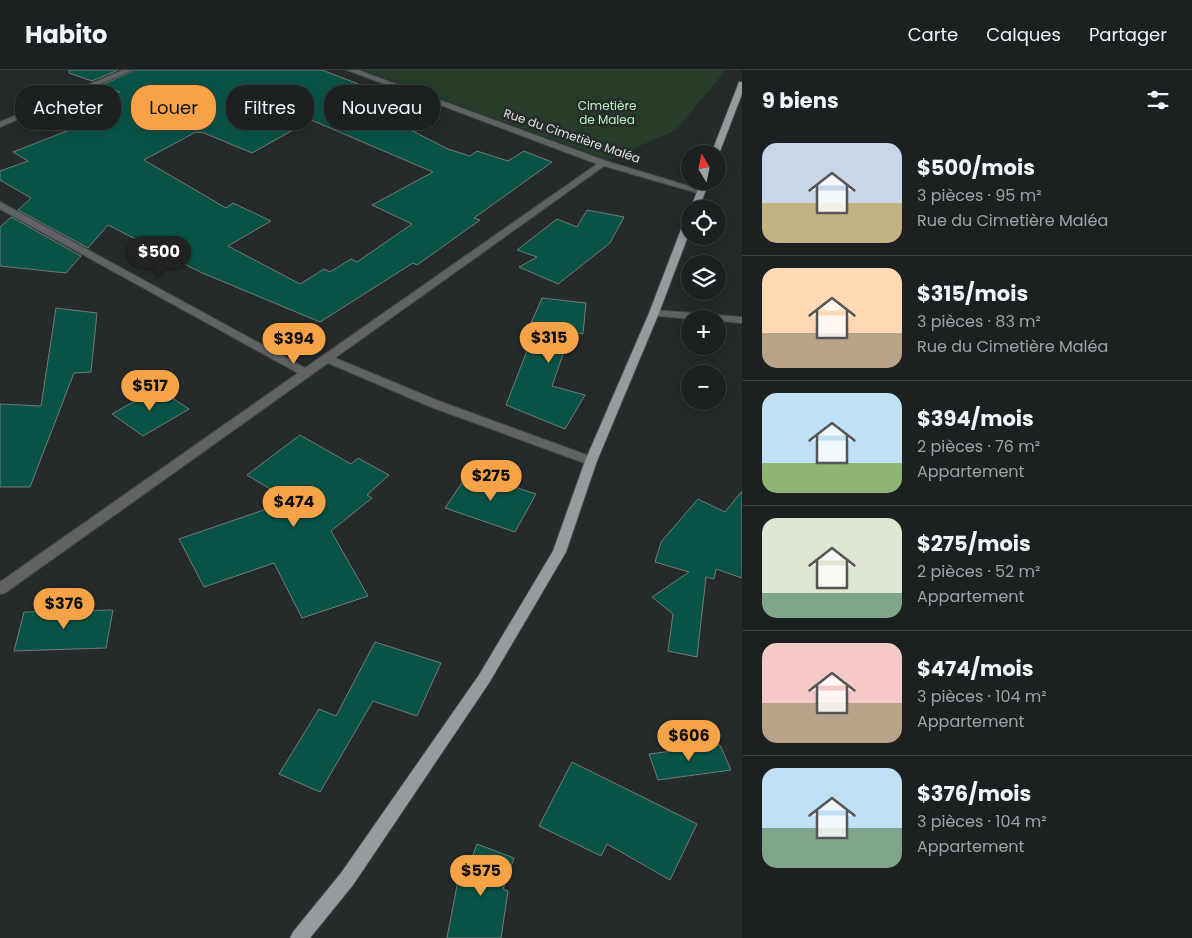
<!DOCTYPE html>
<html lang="fr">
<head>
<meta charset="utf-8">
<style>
  :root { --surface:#1c2020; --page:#292d2d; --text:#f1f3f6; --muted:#a0a3a5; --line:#3a3e3e; --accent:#f6a247 }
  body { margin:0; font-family:Poppins,sans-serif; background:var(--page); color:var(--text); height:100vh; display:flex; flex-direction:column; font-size:19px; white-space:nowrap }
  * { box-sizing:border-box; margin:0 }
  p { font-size:16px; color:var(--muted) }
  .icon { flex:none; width:28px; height:28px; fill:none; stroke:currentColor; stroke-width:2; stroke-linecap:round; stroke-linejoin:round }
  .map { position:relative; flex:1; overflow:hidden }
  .side { display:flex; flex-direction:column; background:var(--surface); width:450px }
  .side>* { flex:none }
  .banner { position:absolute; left:15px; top:15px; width:475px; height:45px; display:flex; gap:10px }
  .needle { width:32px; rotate:350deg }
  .fabs { position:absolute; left:681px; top:75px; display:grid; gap:10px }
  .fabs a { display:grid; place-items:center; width:45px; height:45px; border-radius:50%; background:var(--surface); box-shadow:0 2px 12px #0003,0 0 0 1px var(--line); font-size:25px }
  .price { position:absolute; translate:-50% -42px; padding:0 11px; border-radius:18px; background:var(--accent); color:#111; font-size:16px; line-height:32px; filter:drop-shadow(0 1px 2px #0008) }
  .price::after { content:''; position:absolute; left:50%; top:30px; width:15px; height:11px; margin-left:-8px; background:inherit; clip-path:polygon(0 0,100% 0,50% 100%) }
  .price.active { background:#222; color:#fff }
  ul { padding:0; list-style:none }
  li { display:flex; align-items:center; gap:15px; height:125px; padding:0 20px }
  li+li { border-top:1px solid var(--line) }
  li span { display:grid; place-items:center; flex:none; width:140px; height:100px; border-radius:15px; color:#555 }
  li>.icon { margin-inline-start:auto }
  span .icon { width:60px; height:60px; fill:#fffc; stroke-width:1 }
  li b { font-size:21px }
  h2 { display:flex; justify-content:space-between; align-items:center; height:60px; padding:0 20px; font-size:21px }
  .pill { padding:0 18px; border-radius:20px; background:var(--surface); box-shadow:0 2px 12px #0003,0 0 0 1px var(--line); font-size:18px; line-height:45px }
  .pill.active { background:var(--accent); color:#111 }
  header { display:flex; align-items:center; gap:30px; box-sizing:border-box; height:70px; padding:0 25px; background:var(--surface); border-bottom:1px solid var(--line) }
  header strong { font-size:24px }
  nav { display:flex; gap:28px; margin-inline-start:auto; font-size:18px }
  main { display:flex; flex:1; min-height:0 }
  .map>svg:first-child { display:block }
  .green { fill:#263d2a }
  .building { fill:#095447; stroke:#737978; fill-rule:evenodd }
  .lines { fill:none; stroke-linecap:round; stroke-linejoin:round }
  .street-casing { stroke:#434849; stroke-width:2 }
  .primary-casing { stroke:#434849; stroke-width:2 }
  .street { fill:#606264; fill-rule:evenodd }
  .primary { fill:#969b9e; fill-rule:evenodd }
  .labels { text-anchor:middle; stroke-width:5; stroke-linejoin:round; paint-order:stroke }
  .far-park-label { font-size:12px; fill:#b4f6be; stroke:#252a2b }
  .far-street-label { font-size:12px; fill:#e1e4e4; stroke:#252a2b }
</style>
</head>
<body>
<header>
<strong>Habito</strong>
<nav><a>Carte</a><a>Calques</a><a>Partager</a></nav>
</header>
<main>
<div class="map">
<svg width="742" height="868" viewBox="0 0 742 868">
  <rect width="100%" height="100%" fill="#252a2b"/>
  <!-- green -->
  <path class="green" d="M 362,0 L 726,0 L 676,60 L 608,90 Z"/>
  <!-- building -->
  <path class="building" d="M 69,0 L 118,0 L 92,11 L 69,3 Z
    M 135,0 L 322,0 L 374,20 L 348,36 L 385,47 L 448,79 L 470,86 L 477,81 L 508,91 L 524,81 L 552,92 L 474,148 L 480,150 L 417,195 L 413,193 L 320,252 L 200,202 L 108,155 L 88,178 L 18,140 L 31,128 L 0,110 L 0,101 L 28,91 L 13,82 L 85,54 L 70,49 L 120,22 L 102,15 ZM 311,50 L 433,102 L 372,135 L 412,154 L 357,192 L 351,189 L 330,202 L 324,199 L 300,214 L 228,176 L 271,151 L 233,133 L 226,138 L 144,90 L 196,62 L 204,63 L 252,83 Z
    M 587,140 L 624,147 L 610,173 L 558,214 L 519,197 L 537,187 L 517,180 L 557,149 L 577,157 Z
    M 11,147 L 81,186 L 66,203 L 0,196 L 0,157 Z
    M 542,228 L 586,233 L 583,264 L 571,261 L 552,316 L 585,325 L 565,359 L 506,335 L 537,255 L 531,253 Z
    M 56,238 L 97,243 L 91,302 L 74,303 L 30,417 L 0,417 L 0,334 L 41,336 Z
    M 157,318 L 189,339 L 143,366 L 112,344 Z
    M 300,365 L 351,394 L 358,388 L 389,405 L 367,425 L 372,428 L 331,461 L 368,526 L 302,548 L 274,493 L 204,517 L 179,469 L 290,431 L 247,405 Z
    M 469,402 L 536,424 L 515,462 L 445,438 Z
    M 742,421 L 742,508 L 716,499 L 714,509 L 706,507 L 697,587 L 668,581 L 673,544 L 652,527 L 689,502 L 655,492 L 661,472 L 698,429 L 725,442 Z
    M 113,540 L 106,578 L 14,581 L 24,542 Z
    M 375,572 L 441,593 L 417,646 L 373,631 L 320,722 L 279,704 L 319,639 L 336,646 Z
    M 720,675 L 731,700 L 658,710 L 649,684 Z
    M 572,692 L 697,754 L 670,810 L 607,774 L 601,786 L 539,756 Z
    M 477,774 L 514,788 L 503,819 L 508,821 L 501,868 L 447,868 L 458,810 L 463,811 Z"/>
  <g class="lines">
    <defs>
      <path id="street" d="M 123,0 L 133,0 L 0,57 L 0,52 Z
        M 347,0 L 358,0 L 606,91 L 705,121 L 701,124 L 604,96 L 335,288 L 439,331 L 595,388 L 597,391 L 595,394 L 587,394 L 431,337 L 328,293 L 5,523 L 0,524 L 0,512 L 298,303 L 0,139 L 0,132 L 305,298 L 597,94 Z
        M 654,240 L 742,247 L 742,253 L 718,251 L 718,249 L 690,249 L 650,245 L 649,243 Z"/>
      <path id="primary" d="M 739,12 L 742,12 L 742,24 L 719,84 L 718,86 L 718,84 L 711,84 Z
        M 701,111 L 709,111 L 699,139 L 690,140 Z
        M 690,146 L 690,161 L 659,243 L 597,391 L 566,482 L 489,613 L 353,815 L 310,868 L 290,868 L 293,862 L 341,803 L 479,605 L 553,481 L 585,391 L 649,243 L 685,149 Z"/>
    </defs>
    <!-- street casing -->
    <use href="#street" class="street-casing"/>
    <!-- primary casing -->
    <use href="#primary" class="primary-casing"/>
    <!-- street -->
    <use href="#street" class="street"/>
    <!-- primary -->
    <use href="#primary" class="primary"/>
  </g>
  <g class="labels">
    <!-- far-park labels -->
    <g class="far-park-label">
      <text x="607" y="40">Cimetière<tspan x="607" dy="14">de Malea</tspan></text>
    </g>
    <!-- far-street labels -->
    <g class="far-street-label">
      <text transform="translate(572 66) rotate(19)" y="4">Rue du Cimetière Maléa</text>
    </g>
  </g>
</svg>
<div class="fabs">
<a><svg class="needle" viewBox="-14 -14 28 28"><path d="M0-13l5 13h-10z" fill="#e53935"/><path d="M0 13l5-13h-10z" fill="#a0a3a5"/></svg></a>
<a><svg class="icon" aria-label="locate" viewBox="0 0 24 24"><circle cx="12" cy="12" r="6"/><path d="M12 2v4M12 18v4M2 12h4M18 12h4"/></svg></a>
<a><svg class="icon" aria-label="layers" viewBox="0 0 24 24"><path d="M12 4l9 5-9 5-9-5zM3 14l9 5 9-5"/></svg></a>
<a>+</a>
<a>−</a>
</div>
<b class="price active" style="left:159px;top:208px">$500</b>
<b class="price" style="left:549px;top:294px">$315</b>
<b class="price" style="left:294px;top:295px">$394</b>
<b class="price" style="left:150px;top:342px">$517</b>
<b class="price" style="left:491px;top:432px">$275</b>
<b class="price" style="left:294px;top:458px">$474</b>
<b class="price" style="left:64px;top:560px">$376</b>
<b class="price" style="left:689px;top:692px">$606</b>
<b class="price" style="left:481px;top:827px">$575</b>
<div class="banner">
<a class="pill">Acheter</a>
<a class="pill active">Louer</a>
<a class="pill">Filtres</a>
<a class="pill">Nouveau</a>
</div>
</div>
<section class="side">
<h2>9 biens<svg class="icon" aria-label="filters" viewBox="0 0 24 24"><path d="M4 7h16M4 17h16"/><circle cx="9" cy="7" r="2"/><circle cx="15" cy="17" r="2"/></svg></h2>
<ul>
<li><span style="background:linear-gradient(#c9d6e8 60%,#c2b280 0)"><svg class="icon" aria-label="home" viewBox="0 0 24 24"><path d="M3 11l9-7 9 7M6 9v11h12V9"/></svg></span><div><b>$500/mois</b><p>3 pièces · 95 m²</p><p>Rue du Cimetière Maléa</p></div></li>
<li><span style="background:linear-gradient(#ffd9b3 65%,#b9a48a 0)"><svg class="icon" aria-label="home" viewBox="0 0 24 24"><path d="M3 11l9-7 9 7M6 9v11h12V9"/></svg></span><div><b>$315/mois</b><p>3 pièces · 83 m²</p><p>Rue du Cimetière Maléa</p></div></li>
<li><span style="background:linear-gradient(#bfe0f5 70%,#8fb573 0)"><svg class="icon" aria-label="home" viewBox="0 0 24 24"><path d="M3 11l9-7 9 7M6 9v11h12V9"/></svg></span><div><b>$394/mois</b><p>2 pièces · 76 m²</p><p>Appartement</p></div></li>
<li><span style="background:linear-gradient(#dfe7d0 75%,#7fa58c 0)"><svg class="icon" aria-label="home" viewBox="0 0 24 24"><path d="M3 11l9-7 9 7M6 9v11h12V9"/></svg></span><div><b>$275/mois</b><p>2 pièces · 52 m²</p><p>Appartement</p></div></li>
<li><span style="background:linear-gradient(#f6c9c9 60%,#b9a48a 0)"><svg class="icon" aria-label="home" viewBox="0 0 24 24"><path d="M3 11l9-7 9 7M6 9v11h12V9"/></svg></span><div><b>$474/mois</b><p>3 pièces · 104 m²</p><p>Appartement</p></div></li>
<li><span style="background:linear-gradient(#bfe0f5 60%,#7fa58c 0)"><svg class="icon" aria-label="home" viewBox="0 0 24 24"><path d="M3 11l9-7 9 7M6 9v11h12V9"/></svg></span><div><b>$376/mois</b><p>3 pièces · 104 m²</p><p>Appartement</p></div></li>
</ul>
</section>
</main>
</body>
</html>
